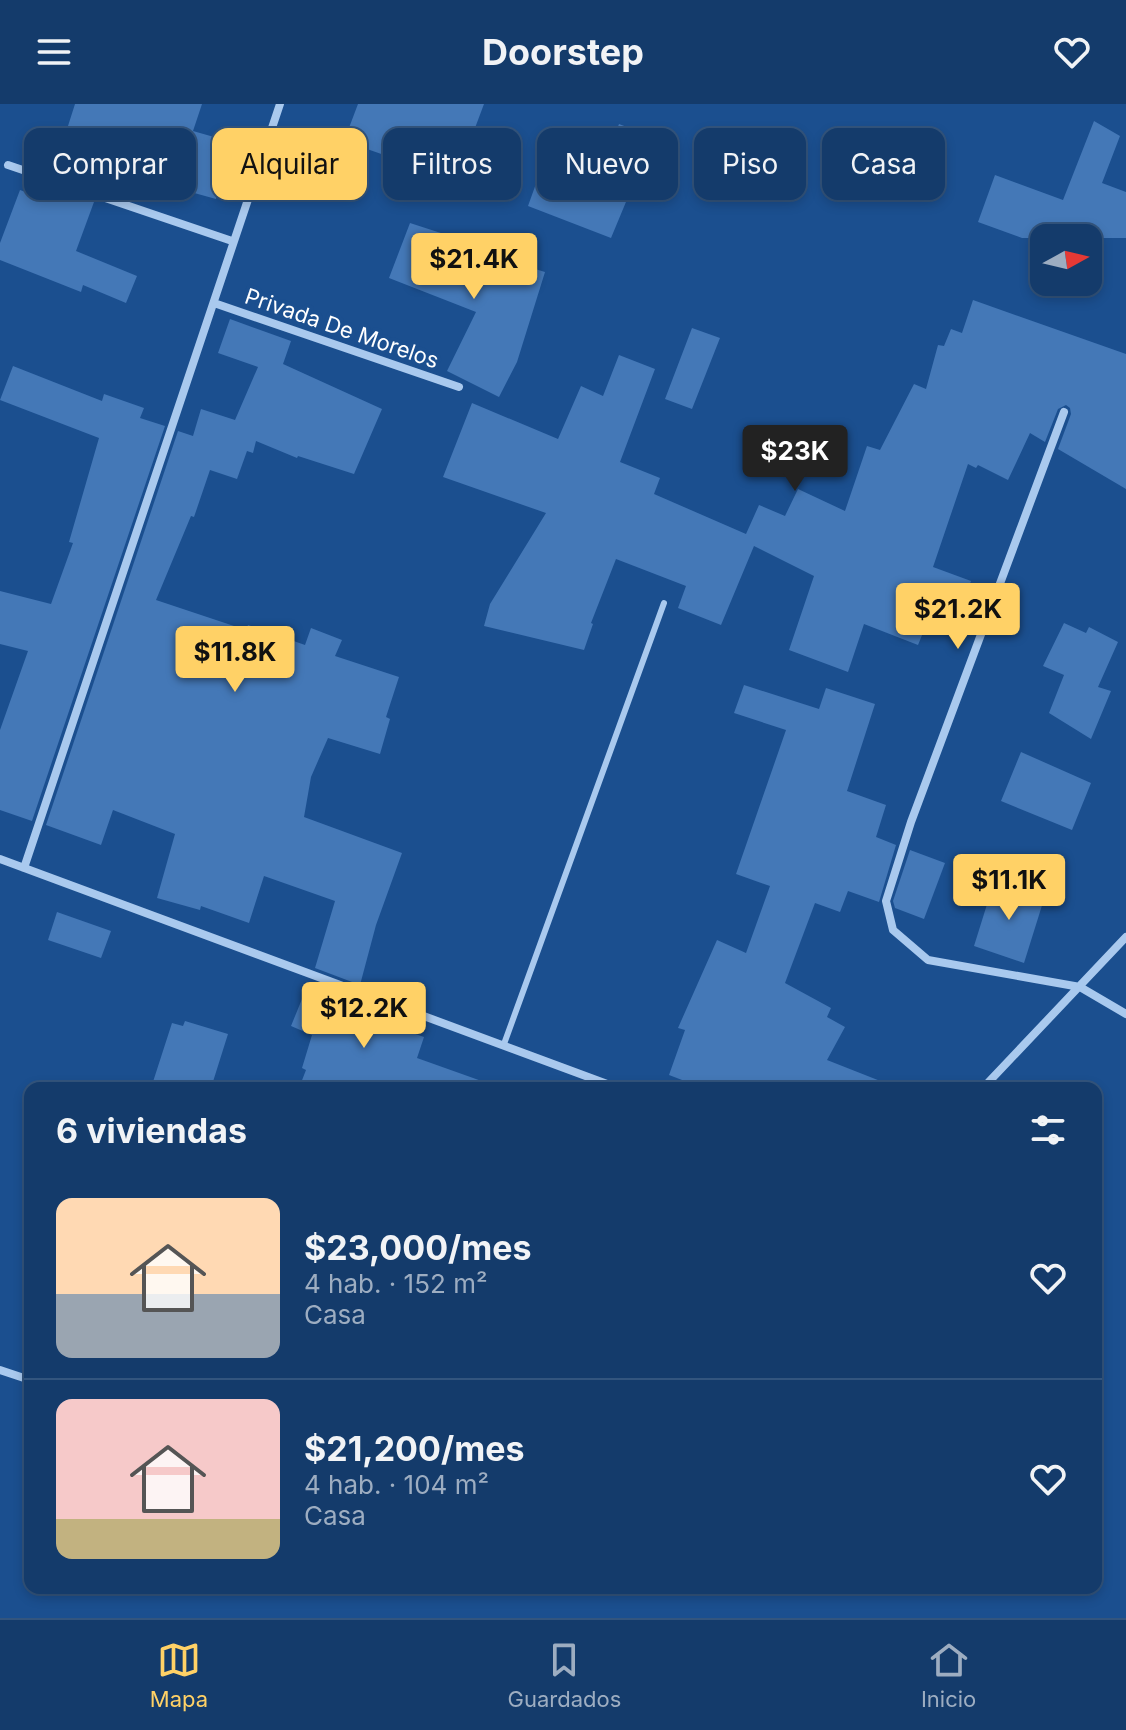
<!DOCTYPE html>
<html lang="es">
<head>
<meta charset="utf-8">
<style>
  :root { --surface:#143b6b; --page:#214673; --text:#f1f3f6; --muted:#9dadc1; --line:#33557e; --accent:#ffd166 }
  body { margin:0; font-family:Inter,sans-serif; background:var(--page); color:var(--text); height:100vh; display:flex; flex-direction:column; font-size:30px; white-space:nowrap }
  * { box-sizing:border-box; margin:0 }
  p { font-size:26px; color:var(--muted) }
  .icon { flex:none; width:44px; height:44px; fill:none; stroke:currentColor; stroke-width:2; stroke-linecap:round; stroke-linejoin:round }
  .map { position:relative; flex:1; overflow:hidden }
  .panel { position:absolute; left:24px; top:978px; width:1078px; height:512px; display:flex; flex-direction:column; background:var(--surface); border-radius:16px; box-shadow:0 4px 12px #0003,0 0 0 2px var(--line) }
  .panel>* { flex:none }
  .top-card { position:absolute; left:24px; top:24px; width:1078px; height:72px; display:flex; gap:16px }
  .needle { width:52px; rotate:82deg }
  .tools { position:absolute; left:1030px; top:120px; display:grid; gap:16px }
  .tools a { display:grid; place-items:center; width:72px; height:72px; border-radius:16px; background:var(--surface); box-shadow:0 4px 12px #0003,0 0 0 2px var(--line); font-size:40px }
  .price { position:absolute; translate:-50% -68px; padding:0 18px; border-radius:8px; background:var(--accent); color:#111; font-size:26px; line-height:52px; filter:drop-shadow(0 2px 4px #0008) }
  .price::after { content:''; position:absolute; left:50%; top:48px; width:24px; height:18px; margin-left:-12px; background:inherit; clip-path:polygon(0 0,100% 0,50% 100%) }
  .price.current { background:#222; color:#fff }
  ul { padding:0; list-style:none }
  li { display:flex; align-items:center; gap:24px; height:200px; padding:0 32px }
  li+li { border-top:2px solid var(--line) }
  li span { display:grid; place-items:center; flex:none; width:224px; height:160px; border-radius:16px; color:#555 }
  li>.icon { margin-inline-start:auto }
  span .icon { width:96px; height:96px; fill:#fffc; stroke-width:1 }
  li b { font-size:34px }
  h2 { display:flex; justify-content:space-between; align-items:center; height:96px; padding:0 32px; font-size:34px }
  .tag { padding:0 28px; border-radius:16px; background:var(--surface); box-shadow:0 4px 12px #0003,0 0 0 2px var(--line); font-size:28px; line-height:72px }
  .tag.current { background:var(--accent); color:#111 }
  header { display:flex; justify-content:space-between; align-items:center; height:104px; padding:0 32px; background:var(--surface); font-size:36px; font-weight:700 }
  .dock { display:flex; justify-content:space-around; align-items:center; height:112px; border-top:2px solid var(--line); background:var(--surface); font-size:22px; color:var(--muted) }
  .dock a { display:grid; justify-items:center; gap:4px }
  .dock .current { color:var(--accent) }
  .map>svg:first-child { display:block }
  .building { fill:#4478b7 }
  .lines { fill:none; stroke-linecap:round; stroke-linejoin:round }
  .lane { stroke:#a9c9ee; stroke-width:6 }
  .street { stroke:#a9c9ee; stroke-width:8 }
  .labels { text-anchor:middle; stroke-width:8; stroke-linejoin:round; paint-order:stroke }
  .street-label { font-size:22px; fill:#fff; stroke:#1b4f8f }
</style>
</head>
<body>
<header><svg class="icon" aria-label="menu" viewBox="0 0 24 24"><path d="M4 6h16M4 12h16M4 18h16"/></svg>Doorstep<svg class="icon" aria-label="heart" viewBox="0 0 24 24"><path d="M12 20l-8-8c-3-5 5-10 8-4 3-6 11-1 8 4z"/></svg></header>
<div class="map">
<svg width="1126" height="1514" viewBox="0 0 1126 1514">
  <rect width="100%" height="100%" fill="#1b4f8f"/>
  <!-- building -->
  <path class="building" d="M 75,0 L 202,0 L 193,27 L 249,43 L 241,72 L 224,67 L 216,95 L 147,76 L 145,83 L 104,70 L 99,84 L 53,69 Z
    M 358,0 L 484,0 L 466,48 L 512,67 L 502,92 L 344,37 Z
    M 1094,17 L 1120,32 L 1102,79 L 1126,88 L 1126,134 L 1022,134 L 978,118 L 995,71 L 1063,96 Z
    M 619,20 L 653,33 L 611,134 L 528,102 L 547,49 L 600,69 Z
    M 49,82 L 94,98 L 76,147 L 137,172 L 126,199 L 83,181 L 81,188 L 0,156 L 0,139 L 20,86 L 45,95 Z
    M 410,119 L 447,131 L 480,145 L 479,148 L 545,168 L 517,258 L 499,293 L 447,267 L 476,208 L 389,174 Z
    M 973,196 L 1126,250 L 1126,385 L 1058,345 L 1071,310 L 1070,304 L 1066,301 L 1058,305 L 1045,338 L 1030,329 L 1008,376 L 978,361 L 976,364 L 968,360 L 933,463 L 971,477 L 952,528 L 927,519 L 918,541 L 864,520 L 848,568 L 789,546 L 814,472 L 754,442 L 721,521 L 678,504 L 686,482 L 616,455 L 591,519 L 593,520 L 584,546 L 484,522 L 490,500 L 546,409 L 443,373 L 472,299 L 558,335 L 581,282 L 603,292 L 619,251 L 655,265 L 620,358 L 660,374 L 654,390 L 746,430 L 759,401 L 785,412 L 798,385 L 845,407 L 867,342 L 880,346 L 914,280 L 926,285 L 938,241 L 944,242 L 951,225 L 962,229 Z
    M 230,215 L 291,237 L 283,260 L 382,305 L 354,370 L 298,352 L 297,354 L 256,337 L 253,349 L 247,347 L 237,375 L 210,366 L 194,413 L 191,412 L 156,496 L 246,526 L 248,521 L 305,541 L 311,524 L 342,536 L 335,552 L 399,573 L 386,613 L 390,615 L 380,650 L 328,634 L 311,673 L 304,713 L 402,749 L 376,821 L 360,881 L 315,864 L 335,797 L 264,772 L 249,819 L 201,802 L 200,806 L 157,794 L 175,730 L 113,706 L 101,741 L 46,721 L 178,327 L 193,332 L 201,305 L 235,316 L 258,263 L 218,249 Z
    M 692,224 L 720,234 L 692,305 L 665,295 Z
    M 13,262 L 102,297 L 104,290 L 144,304 L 140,314 L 165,322 L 32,717 L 0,706 L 0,626 L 28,547 L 0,540 L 0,487 L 51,500 L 73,439 L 69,438 L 99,334 L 0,296 Z
    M 1064,519 L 1086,529 L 1089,523 L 1118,538 L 1098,583 L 1111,587 L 1091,635 L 1049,609 L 1064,571 L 1043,562 Z
    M 744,581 L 819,605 L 826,584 L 875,600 L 847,687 L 886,701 L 876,733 L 896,741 L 879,798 L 848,787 L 840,808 L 815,799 L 785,879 L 831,904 L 827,913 L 845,923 L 827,956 L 893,982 L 893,984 L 703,984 L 669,971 L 685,926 L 678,924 L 717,836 L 746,849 L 770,782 L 736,770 L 786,626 L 734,609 Z
    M 1021,648 L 1091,679 L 1072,726 L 1001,697 Z
    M 910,746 L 945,759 L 924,815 L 895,804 L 893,797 Z
    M 994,778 L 1044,795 L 1024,859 L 974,842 Z
    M 57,808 L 111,827 L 101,854 L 48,836 Z
    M 311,878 L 356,894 L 352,908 L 424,933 L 417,954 L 490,980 L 489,984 L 299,984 L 306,966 L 302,964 L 312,931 L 291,922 L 302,895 L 306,896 Z
    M 185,917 L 228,930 L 211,984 L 151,984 L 172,919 L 183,922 Z"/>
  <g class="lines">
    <!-- lane -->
    <path class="lane" d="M 504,940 L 664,499"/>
    <!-- street -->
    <path class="street" d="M 8,61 L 232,137
      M 214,199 L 459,283
      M 1064,308 L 911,718 L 886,797 L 893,826 L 928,856 L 1080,883 L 1126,910
      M 0,755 L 618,984
      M 24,764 L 280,0
      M 983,984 L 1126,833
      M 0,1266 L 30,1276"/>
  </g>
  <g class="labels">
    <!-- street labels -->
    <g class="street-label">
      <text transform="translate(342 224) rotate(19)" y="8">Privada De Morelos</text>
    </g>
  </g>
</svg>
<div class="tools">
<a><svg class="needle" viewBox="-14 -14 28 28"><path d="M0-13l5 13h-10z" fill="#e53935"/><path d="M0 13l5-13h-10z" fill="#9dadc1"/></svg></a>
</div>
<b class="price" style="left:474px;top:197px">$21.4K</b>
<b class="price current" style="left:795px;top:389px">$23K</b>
<b class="price" style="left:958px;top:547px">$21.2K</b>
<b class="price" style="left:235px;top:590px">$11.8K</b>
<b class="price" style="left:1009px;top:818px">$11.1K</b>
<b class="price" style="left:364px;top:946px">$12.2K</b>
<div class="top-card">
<a class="tag">Comprar</a>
<a class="tag current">Alquilar</a>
<a class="tag">Filtros</a>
<a class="tag">Nuevo</a>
<a class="tag">Piso</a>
<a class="tag">Casa</a>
</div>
<section class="panel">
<h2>6 viviendas<svg class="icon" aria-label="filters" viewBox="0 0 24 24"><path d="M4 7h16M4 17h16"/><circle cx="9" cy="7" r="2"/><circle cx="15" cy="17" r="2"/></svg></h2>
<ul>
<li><span style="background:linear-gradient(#ffd9b3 60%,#9aa5b1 0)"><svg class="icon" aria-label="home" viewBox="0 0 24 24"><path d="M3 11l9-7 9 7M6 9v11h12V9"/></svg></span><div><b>$23,000/mes</b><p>4 hab. · 152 m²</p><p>Casa</p></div><svg class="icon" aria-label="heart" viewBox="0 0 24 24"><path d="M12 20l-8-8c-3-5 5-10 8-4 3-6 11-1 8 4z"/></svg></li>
<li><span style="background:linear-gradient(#f6c9c9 75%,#c2b280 0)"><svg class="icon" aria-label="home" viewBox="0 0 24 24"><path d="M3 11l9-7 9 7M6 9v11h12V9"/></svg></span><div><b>$21,200/mes</b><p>4 hab. · 104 m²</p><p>Casa</p></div><svg class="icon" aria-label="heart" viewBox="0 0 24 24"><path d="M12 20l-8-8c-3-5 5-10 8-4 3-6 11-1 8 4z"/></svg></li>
</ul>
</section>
</div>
<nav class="dock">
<a class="current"><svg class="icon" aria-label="map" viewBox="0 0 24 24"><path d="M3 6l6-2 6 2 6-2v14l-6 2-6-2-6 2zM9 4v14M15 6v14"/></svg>Mapa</a>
<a><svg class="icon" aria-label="saved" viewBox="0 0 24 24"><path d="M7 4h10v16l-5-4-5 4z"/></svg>Guardados</a>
<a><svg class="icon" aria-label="home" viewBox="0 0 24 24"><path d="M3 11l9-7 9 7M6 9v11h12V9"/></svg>Inicio</a>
</nav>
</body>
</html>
